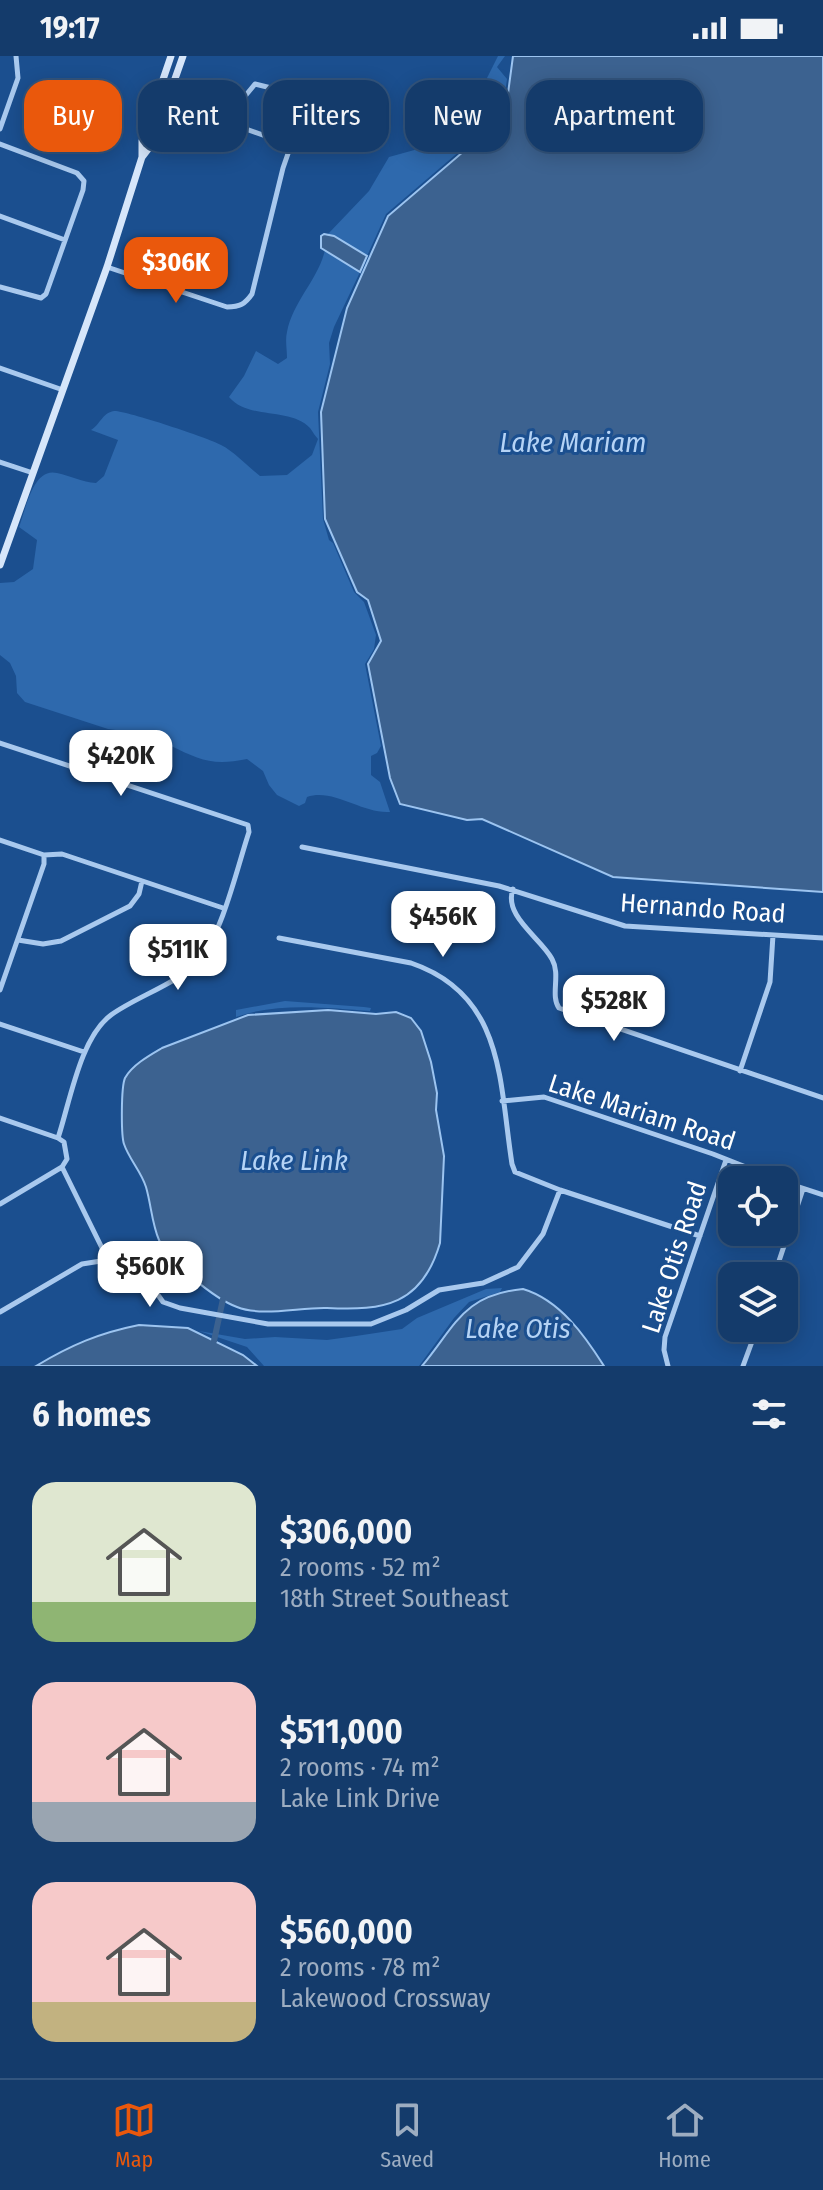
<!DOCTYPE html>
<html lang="en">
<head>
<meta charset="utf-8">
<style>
  :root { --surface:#143b6b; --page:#1d4271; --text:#f1f3f6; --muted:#9dadc1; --line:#33557e; --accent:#ea580c }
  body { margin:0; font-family:"Fira Sans Condensed",sans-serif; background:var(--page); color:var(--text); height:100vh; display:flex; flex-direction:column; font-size:30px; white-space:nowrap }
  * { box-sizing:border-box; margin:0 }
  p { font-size:26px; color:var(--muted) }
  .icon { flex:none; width:44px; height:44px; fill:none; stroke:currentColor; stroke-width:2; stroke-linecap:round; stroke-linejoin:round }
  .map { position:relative; height:1310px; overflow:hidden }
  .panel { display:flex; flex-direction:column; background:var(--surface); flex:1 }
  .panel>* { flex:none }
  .banner { position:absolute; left:24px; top:24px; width:776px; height:72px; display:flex; gap:16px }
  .fabs { position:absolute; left:718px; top:1110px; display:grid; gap:16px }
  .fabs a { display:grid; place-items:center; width:80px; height:80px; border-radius:16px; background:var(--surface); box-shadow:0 4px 20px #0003,0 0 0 2px var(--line); font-size:40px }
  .price { position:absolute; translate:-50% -68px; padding:0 18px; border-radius:16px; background:#fff; color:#222; font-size:26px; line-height:52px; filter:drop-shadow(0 2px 4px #0008) }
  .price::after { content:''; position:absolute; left:50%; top:48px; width:24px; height:18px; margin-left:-12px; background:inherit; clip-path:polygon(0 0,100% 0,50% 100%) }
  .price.on { background:var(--accent); color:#fff }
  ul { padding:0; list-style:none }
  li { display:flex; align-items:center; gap:24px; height:200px; padding:0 32px }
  li span { display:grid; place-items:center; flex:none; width:224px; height:160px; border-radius:24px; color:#555 }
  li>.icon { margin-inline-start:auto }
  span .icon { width:96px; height:96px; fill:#fffc; stroke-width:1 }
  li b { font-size:34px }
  h2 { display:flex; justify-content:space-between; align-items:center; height:96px; padding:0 32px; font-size:34px }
  .chip { padding:0 28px; border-radius:24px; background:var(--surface); box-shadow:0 4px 20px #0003,0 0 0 2px var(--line); font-size:28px; line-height:72px }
  .chip.on { background:var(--accent); color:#fff }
  .status { display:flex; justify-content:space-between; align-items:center; height:56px; padding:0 40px; background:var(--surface); direction:ltr }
  .status svg { height:22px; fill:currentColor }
  .dock { display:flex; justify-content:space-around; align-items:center; height:112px; border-top:2px solid var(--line); background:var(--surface); font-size:22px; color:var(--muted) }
  .dock a { display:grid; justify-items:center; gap:4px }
  .dock .on { color:var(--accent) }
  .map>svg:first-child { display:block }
  .green { fill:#2e69ad }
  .water { fill:#3c6290; stroke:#9cc4f0; stroke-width:2 }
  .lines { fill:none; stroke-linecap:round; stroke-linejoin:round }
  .canal { stroke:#3c6290; stroke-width:6 }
  .street { stroke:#a9c9ee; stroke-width:5 }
  .secondary { stroke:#d6e6fa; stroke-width:7 }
  .labels { text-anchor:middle; stroke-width:6; stroke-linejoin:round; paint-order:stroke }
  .street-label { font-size:26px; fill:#fff; stroke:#1b4f8f }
  .water-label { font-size:28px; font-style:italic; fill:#b5d3f5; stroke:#1b4f8f }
</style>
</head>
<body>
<div class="status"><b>19:17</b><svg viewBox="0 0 49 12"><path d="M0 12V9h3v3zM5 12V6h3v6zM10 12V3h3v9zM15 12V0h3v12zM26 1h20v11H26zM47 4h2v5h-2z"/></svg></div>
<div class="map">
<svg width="823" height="1310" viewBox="0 0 823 1310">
  <rect width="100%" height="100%" fill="#1b4f8f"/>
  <!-- green -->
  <path class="green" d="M 498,0 L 505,0 L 497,11 L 507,23 L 502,59 L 386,158 L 367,200 L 328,178 L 369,135 L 389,101 L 418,93 L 469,69 L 486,48 L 485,26 Z
    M 325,194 L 360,216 L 334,271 L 329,287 L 330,308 L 318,356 L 323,463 L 329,484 L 333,487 L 354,536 L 364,546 L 376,579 L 374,593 L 365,608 L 381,690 L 377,697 L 371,700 L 371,719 L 380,726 L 390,756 C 362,758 334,732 307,741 L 305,747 L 299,750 L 277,739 L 269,729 L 263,715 L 247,703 C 212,710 200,704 169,689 L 163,694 L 148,689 L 137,677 L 108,673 L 25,646 L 17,637 L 16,620 L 10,607 L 0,599 L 0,527 L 14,526 L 33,513 L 37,484 L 19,471 C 26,453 33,411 57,417 C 71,420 82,426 96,427 L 104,420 L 118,384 L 91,374 C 100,369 102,357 114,355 C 124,354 209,382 221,389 C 235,396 247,410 260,420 L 287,419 L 312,399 L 318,383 C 315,380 313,376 310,372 C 290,351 248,364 229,341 L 244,320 L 256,295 L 278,308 L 287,302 C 287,293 285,284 287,276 C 293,245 318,224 325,194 Z
    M 285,945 L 364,951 L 371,952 L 370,955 C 328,952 277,946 236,961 L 236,954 Z
    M 502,1232 L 500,1236 L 469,1246 L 454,1262 L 419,1310 L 264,1310 L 247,1291 L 199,1275 L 245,1283 L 275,1281 L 327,1284 L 356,1280 L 402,1273 L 417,1262 L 486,1233 Z"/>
  <!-- water -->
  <path class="water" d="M 513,0 L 823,0 L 823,836 L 613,821 L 482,763 L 467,764 L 400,748 L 390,722 L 368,608 L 381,585 L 368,544 L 357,536 L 325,463 L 321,356 L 347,252 L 388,160 L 505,60 Z
    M 324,178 L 334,180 L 367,200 L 360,216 L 321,192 L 321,180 Z
    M 328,954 L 376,958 L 396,956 L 411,962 L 421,975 L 431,1006 L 437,1037 L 436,1054 L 444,1100 L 440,1187 C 422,1249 384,1255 327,1252 C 300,1251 262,1261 237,1251 C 215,1243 168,1205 159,1184 C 152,1168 151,1148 146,1131 C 141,1115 129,1103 124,1088 C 121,1079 121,1031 125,1022 C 132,1009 150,999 162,992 L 248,959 Z
    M 523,1233 C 560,1244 585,1280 604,1310 L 422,1310 C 456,1269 463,1239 523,1233 Z
    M 139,1269 L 188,1272 L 243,1299 L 257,1310 L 36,1310 C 71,1289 99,1277 139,1269 Z"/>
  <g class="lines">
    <!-- canal -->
    <path class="canal" d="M 214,1285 L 223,1243"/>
    <!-- street -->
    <path class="street" d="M 167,45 L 291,89
      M 236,69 L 246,39 L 255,28 L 352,52
      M 0,73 L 18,22 L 16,0
      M 0,88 L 77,117 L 84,125 L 83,134 L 46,238 L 41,242 L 0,231
      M 0,160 L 65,184
      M 107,211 L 227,251 C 240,251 245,248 252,238 L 283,112 L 291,89 L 306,75 L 317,42
      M 0,312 L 63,334
      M 0,406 L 33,417
      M 0,687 L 248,769 L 249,776 C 237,812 223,875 200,903 C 180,927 137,940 111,959 C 80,982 70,1046 58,1082
      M 0,784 L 44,799 L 62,798 L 223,852
      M 302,791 L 499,830 L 625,870 L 823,882
      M 513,833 C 503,860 541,882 552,903 C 561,919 550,939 559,952 L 823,1042
      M 279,882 L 411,907 C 505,939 499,1026 512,1108 L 515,1116 L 560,1134 L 700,1180
      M 18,884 L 43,888 L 61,885 L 130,850 L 139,838 L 142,825
      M 0,934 L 44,808 L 44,799
      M 0,968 L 84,996
      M 740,1015 L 770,926 L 773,879
      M 502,1045 L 544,1041 L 713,1098 L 779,1124
      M 0,1062 L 58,1082 L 64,1086 L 67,1103 L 62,1111 L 102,1192 L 101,1205
      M 784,1126 L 823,1139
      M 0,1148 L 62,1111
      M 774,1220 L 803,1133
      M 0,1256 L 82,1208 L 101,1205 L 137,1218 L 151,1229 L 163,1246 L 180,1252 L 268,1268 L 371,1268 L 406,1254 L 439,1234 L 483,1227 L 518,1211 L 543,1178 L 560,1134
      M 668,1310 L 664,1294 L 665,1281 L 726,1104
      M 743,1310 L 757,1272"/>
    <!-- secondary -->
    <path class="secondary" d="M 142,101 L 142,85 L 171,0
      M 0,509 L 107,211 L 142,101 L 152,88 L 183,0"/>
  </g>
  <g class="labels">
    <!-- street labels -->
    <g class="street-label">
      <text transform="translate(703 852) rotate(4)" y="9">Hernando Road</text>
      <text transform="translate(642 1056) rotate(18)" y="9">Lake Mariam Road</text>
      <text transform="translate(674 1201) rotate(-72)" y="9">Lake Otis Road</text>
    </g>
    <!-- water labels -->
    <g class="water-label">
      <text x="573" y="396">Lake Mariam</text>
      <text x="294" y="1114">Lake Link</text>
      <text x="518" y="1282">Lake Otis</text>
    </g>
  </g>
</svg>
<div class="fabs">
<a><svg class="icon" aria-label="locate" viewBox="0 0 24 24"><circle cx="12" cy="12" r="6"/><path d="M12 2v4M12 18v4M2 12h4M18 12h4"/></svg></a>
<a><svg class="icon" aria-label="layers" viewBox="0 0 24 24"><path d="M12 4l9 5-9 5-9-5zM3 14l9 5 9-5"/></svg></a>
</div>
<b class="price on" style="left:176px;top:249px">$306K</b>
<b class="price" style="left:121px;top:742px">$420K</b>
<b class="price" style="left:443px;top:903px">$456K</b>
<b class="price" style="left:178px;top:936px">$511K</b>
<b class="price" style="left:614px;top:987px">$528K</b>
<b class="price" style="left:150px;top:1253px">$560K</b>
<div class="banner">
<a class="chip on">Buy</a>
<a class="chip">Rent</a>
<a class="chip">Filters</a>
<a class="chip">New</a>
<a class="chip">Apartment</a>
</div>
</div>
<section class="panel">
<h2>6 homes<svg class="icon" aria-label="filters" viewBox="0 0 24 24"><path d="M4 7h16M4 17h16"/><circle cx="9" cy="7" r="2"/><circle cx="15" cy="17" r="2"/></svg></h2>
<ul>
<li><span style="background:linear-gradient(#dfe7d0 75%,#8fb573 0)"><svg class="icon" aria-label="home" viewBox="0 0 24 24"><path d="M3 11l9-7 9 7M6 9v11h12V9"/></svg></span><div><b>$306,000</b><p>2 rooms · 52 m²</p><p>18th Street Southeast</p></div></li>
<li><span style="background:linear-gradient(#f6c9c9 75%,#9aa5b1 0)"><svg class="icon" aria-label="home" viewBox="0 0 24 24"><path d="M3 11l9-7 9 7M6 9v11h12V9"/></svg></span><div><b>$511,000</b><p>2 rooms · 74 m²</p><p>Lake Link Drive</p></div></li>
<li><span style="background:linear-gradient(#f6c9c9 75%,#c2b280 0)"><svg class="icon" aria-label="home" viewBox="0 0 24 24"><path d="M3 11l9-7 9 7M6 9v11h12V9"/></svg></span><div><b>$560,000</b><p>2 rooms · 78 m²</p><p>Lakewood Crossway</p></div></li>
</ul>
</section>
<nav class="dock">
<a class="on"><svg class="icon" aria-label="map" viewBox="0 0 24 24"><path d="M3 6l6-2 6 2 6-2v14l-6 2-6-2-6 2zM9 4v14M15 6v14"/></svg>Map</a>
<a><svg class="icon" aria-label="saved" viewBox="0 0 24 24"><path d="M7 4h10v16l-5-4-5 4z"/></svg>Saved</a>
<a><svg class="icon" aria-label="home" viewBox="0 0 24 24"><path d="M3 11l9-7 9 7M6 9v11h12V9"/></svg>Home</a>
</nav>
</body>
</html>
